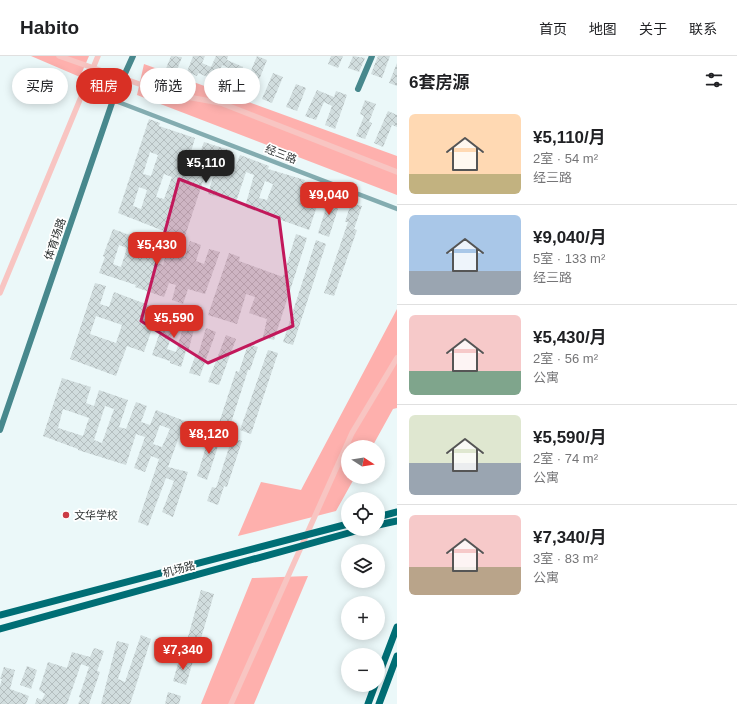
<!DOCTYPE html>
<html lang="zh">
<head>
<meta charset="utf-8">
<style>
  :root { --surface:#fff; --page:#f2f2f2; --text:#202124; --muted:#757577; --line:#e0e0e0; --accent:#d93025 }
  body { margin:0; font-family:Helvetica,"Noto Sans SC",sans-serif; background:var(--page); color:var(--text); height:100vh; display:flex; flex-direction:column; font-size:15px; white-space:nowrap }
  * { box-sizing:border-box; margin:0 }
  p { font-size:13px; color:var(--muted) }
  .icon { flex:none; width:22px; height:22px; fill:none; stroke:currentColor; stroke-width:2; stroke-linecap:round; stroke-linejoin:round }
  .map { position:relative; flex:1; overflow:hidden }
  .drawer { display:flex; flex-direction:column; background:var(--surface); width:340px }
  .drawer>* { flex:none }
  .banner { position:absolute; left:12px; top:12px; width:325px; height:36px; display:flex; gap:8px }
  .needle { width:26px; rotate:102deg }
  .buttons { position:absolute; left:341px; top:384px; display:grid; gap:8px }
  .buttons a { display:grid; place-items:center; width:44px; height:44px; border-radius:50%; background:var(--surface); box-shadow:0 2px 10px #0003; font-size:20px }
  .price { position:absolute; translate:-50% -34px; padding:0 9px; border-radius:8px; background:var(--accent); color:#fff; font-size:13px; line-height:26px; filter:drop-shadow(0 1px 2px #0008) }
  .price::after { content:''; position:absolute; left:50%; top:24px; width:12px; height:9px; margin-left:-6px; background:inherit; clip-path:polygon(0 0,100% 0,50% 100%) }
  .price.on { background:#222; color:#fff }
  ul { padding:0; list-style:none }
  li { display:flex; align-items:center; gap:12px; height:100px; padding:0 12px }
  li+li { border-top:1px solid var(--line) }
  li span { display:grid; place-items:center; flex:none; width:112px; height:80px; border-radius:6px; color:#555 }
  li>.icon { margin-inline-start:auto }
  span .icon { width:48px; height:48px; fill:#fffc; stroke-width:1 }
  li b { font-size:17px }
  h2 { display:flex; justify-content:space-between; align-items:center; height:48px; padding:0 12px; font-size:17px }
  .chip { padding:0 14px; border-radius:18px; background:var(--surface); box-shadow:0 2px 10px #0003; font-size:14px; line-height:36px }
  .chip.on { background:var(--accent); color:#fff }
  header { display:flex; align-items:center; gap:24px; box-sizing:border-box; height:56px; padding:0 20px; background:var(--surface); border-bottom:1px solid var(--line) }
  header strong { font-size:19px }
  nav { display:flex; gap:22px; margin-inline-start:auto; font-size:14px }
  main { display:flex; flex:1; min-height:0 }
  .map>svg:first-child { display:block }
  .park { fill:#feb0ad }
  .lines { fill:none; stroke-linecap:round; stroke-linejoin:round }
  .canal { stroke:#f8c5c2; stroke-width:5.5 }
  .building { fill:url(#building-cross-hatch); fill-rule:evenodd }
  .street { stroke:#83acb0; stroke-width:4.5 }
  .secondary { stroke:#47888d; stroke-width:6 }
  .primary { stroke:#006e75; stroke-width:7 }
  .marked { fill:#c2185b; fill-opacity:0.2; stroke:#c2185b; stroke-width:3; stroke-linejoin:round }
  .poi-dot { fill:#cb3b44; stroke:#fff; stroke-width:1.5 }
  .labels { text-anchor:middle; stroke-width:3.5; stroke-linejoin:round; paint-order:stroke }
  .street-label { font-size:11px; fill:#2f3434; stroke:#fff }
  .poi-label { font-size:11px; fill:#2f3434; stroke:#fff; text-anchor:start }
</style>
</head>
<body>
<header>
<strong>Habito</strong>
<nav><a>首页</a><a>地图</a><a>关于</a><a>联系</a></nav>
</header>
<main>
<div class="map">
<svg width="397" height="648" viewBox="0 0 397 648">
  <defs>
    <pattern id="building-cross-hatch" width="8" height="8" patternUnits="userSpaceOnUse"><rect width="8" height="8" fill="#d1ddde"/><path d="M0 0l8 8M0 8l8-8" fill="none" stroke="#b4bebf"/></pattern>
  </defs>
  <rect width="100%" height="100%" fill="#ebf8f9"/>
  <!-- park -->
  <path class="park" d="M 31,0 L 89,0 L 80,21 Z
    M 144,8 L 397,100 L 397,139 L 137,39 Z
    M 397,253 L 397,352 L 393,353 L 372,391 L 348,391 L 348,421 L 355,421 L 336,455 L 238,480 L 261,426 L 301,434 Z
    M 308,520 L 254,648 L 201,648 L 252,522 Z"/>
  <g class="lines">
    <!-- canal -->
    <path class="canal" d="M 59,0 L 165,37 L 221,47 L 397,116
      M 0,237 L 98,0
      M 231,648 L 352,377 L 397,302"/>
  </g>
  <!-- building -->
  <path class="building" d="M 171,0 L 182,1 L 175,19 L 165,15 Z
    M 193,0 L 205,0 L 202,7 L 211,11 L 216,0 L 228,0 L 227,4 L 243,11 L 241,19 L 248,22 L 257,0 L 267,4 L 254,36 L 226,26 L 231,13 L 222,9 L 215,24 L 198,17 L 197,20 L 187,16 Z
    M 331,0 L 343,0 L 338,12 L 328,8 Z
    M 353,0 L 365,2 L 359,16 L 348,12 Z
    M 378,0 L 390,0 L 382,22 L 371,18 Z
    M 397,7 L 397,30 L 389,27 Z
    M 273,17 L 283,21 L 272,47 L 262,43 Z
    M 296,28 L 306,32 L 297,55 L 286,51 Z
    M 317,34 L 334,41 L 336,35 L 347,39 L 335,73 L 325,69 L 332,50 L 324,46 L 316,64 L 305,60 Z
    M 365,44 L 376,48 L 369,66 L 372,67 L 365,83 L 356,80 L 364,60 L 360,58 Z
    M 388,55 L 397,59 L 397,71 L 392,69 L 383,91 L 374,87 Z
    M 149,63 L 160,67 L 159,70 L 195,82 L 186,113 L 193,116 L 204,86 L 232,95 L 227,112 L 234,115 L 240,99 L 269,110 L 268,113 L 305,124 L 304,126 L 323,132 L 309,174 L 245,151 L 254,119 L 246,116 L 236,146 L 208,138 L 213,121 L 205,119 L 184,183 L 118,157 ZM 150,96 L 158,99 L 151,120 L 143,118 ZM 164,118 L 172,121 L 164,143 L 156,141 ZM 265,125 L 273,128 L 267,144 L 259,142 ZM 139,131 L 147,134 L 141,153 L 133,150 Z
    M 330,140 L 341,143 L 329,181 L 318,177 Z
    M 351,147 L 362,150 L 354,173 L 357,174 L 334,240 L 324,237 L 348,166 L 345,166 Z
    M 113,173 L 160,190 L 155,206 L 163,209 L 167,195 L 185,201 L 190,185 L 201,189 L 196,205 L 204,208 L 209,193 L 220,196 L 205,238 L 188,233 L 183,248 L 172,244 L 176,229 L 169,227 L 164,241 L 135,231 L 136,229 L 99,217 L 105,201 L 103,200 ZM 119,189 L 127,192 L 121,211 L 113,208 Z
    M 296,178 L 307,182 L 274,284 L 263,281 L 267,263 L 249,257 L 255,241 L 246,238 L 237,268 L 208,259 L 229,197 L 240,201 L 239,205 L 283,221 Z
    M 316,184 L 326,188 L 293,289 L 283,286 Z
    M 95,227 L 106,230 L 100,248 L 109,251 L 114,236 L 159,253 L 144,296 L 127,290 L 116,320 L 70,303 ZM 96,260 L 122,269 L 116,287 L 90,278 Z
    M 167,255 L 196,266 L 188,296 L 186,295 L 181,311 L 170,307 L 170,305 L 152,299 ZM 174,273 L 182,275 L 176,296 L 167,293 Z
    M 206,272 L 216,276 L 200,320 L 189,317 L 196,298 L 198,299 Z
    M 226,279 L 236,283 L 219,329 L 208,326 Z
    M 248,288 L 258,291 L 250,314 L 248,314 L 230,370 L 219,367 L 236,315 L 239,316 Z
    M 268,294 L 278,297 L 251,378 L 240,374 Z
    M 62,322 L 91,331 L 86,347 L 94,350 L 99,334 L 128,344 L 119,371 L 126,373 L 136,346 L 147,350 L 141,366 L 150,369 L 156,354 L 203,372 L 198,384 L 180,378 L 168,411 L 188,416 L 173,461 L 162,456 L 174,425 L 166,422 L 148,470 L 138,466 L 159,403 L 151,400 L 145,416 L 134,412 L 145,381 L 136,378 L 126,409 L 78,394 L 78,393 L 43,380 ZM 105,350 L 114,353 L 102,387 L 94,384 ZM 63,353 L 89,362 L 83,380 L 58,372 ZM 160,369 L 170,373 L 162,391 L 153,388 Z
    M 211,375 L 222,378 L 207,424 L 197,420 Z
    M 232,382 L 242,385 L 227,431 L 224,430 L 218,449 L 207,445 L 212,431 L 216,432 Z
    M 201,534 L 214,538 L 197,596 L 185,592 Z
    M 141,579 L 151,583 L 130,648 L 101,648 L 117,585 L 129,588 L 118,623 L 125,626 Z
    M 94,592 L 104,595 L 97,615 L 100,616 L 89,648 L 78,648 L 81,642 L 79,641 L 89,611 L 81,608 L 67,648 L 35,648 L 37,642 L 42,644 L 45,638 L 39,634 L 48,606 L 67,612 L 72,596 L 90,601 Z
    M 180,601 L 193,605 L 186,629 L 173,625 Z
    M 27,610 L 37,614 L 31,633 L 20,629 Z
    M 4,611 L 15,614 L 10,633 L 29,640 L 26,648 L 0,648 L 0,630 L 2,623 L 0,623 Z
    M 168,636 L 181,640 L 179,648 L 165,648 Z"/>
  <g class="lines">
    <!-- street -->
    <path class="street" d="M 113,44 L 397,153"/>
    <!-- secondary -->
    <path class="secondary" d="M 358,33 L 372,0
      M 0,374 L 113,44 L 133,0"/>
    <!-- primary -->
    <path class="primary" d="M 378,461 L 397,456
      M 378,469 L 397,465
      M 0,559 L 348,468
      M 0,573 L 363,473
      M 378,621 L 397,571
      M 368,648 L 375,629
      M 379,648 L 397,600"/>
  </g>
  <!-- marked area -->
  <path class="marked" d="M 179,123 L 279,162 L 293,270 L 208,307 L 141,265 Z"/>
  <!-- markers -->
  <circle class="poi-dot" cx="66" cy="459" r="4"/>
  <g class="labels">
    <!-- street labels -->
    <g class="street-label">
      <text transform="translate(281 98) rotate(21)" y="4">经三路</text>
      <text transform="translate(55 183) rotate(-71)" y="4">体育场路</text>
      <text transform="translate(179 513) rotate(-15)" y="4">机场路</text>
    </g>
    <!-- poi labels -->
    <g class="poi-label">
      <text x="74" y="463">文华学校</text>
    </g>
  </g>
</svg>
<div class="buttons">
<a><svg class="needle" viewBox="-14 -14 28 28"><path d="M0-13l5 13h-10z" fill="#e53935"/><path d="M0 13l5-13h-10z" fill="#757577"/></svg></a>
<a><svg class="icon" aria-label="locate" viewBox="0 0 24 24"><circle cx="12" cy="12" r="6"/><path d="M12 2v4M12 18v4M2 12h4M18 12h4"/></svg></a>
<a><svg class="icon" aria-label="layers" viewBox="0 0 24 24"><path d="M12 4l9 5-9 5-9-5zM3 14l9 5 9-5"/></svg></a>
<a>+</a>
<a>−</a>
</div>
<b class="price on" style="left:206px;top:128px">¥5,110</b>
<b class="price" style="left:329px;top:160px">¥9,040</b>
<b class="price" style="left:157px;top:210px">¥5,430</b>
<b class="price" style="left:174px;top:283px">¥5,590</b>
<b class="price" style="left:209px;top:399px">¥8,120</b>
<b class="price" style="left:183px;top:615px">¥7,340</b>
<div class="banner">
<a class="chip">买房</a>
<a class="chip on">租房</a>
<a class="chip">筛选</a>
<a class="chip">新上</a>
</div>
</div>
<section class="drawer">
<h2>6套房源<svg class="icon" aria-label="filters" viewBox="0 0 24 24"><path d="M4 7h16M4 17h16"/><circle cx="9" cy="7" r="2"/><circle cx="15" cy="17" r="2"/></svg></h2>
<ul>
<li><span style="background:linear-gradient(#ffd9b3 75%,#c2b280 0)"><svg class="icon" aria-label="home" viewBox="0 0 24 24"><path d="M3 11l9-7 9 7M6 9v11h12V9"/></svg></span><div><b>¥5,110/月</b><p>2室 · 54 m²</p><p>经三路</p></div></li>
<li><span style="background:linear-gradient(#a9c7e8 70%,#9aa5b1 0)"><svg class="icon" aria-label="home" viewBox="0 0 24 24"><path d="M3 11l9-7 9 7M6 9v11h12V9"/></svg></span><div><b>¥9,040/月</b><p>5室 · 133 m²</p><p>经三路</p></div></li>
<li><span style="background:linear-gradient(#f6c9c9 70%,#7fa58c 0)"><svg class="icon" aria-label="home" viewBox="0 0 24 24"><path d="M3 11l9-7 9 7M6 9v11h12V9"/></svg></span><div><b>¥5,430/月</b><p>2室 · 56 m²</p><p>公寓</p></div></li>
<li><span style="background:linear-gradient(#dfe7d0 60%,#9aa5b1 0)"><svg class="icon" aria-label="home" viewBox="0 0 24 24"><path d="M3 11l9-7 9 7M6 9v11h12V9"/></svg></span><div><b>¥5,590/月</b><p>2室 · 74 m²</p><p>公寓</p></div></li>
<li><span style="background:linear-gradient(#f6c9c9 65%,#b9a48a 0)"><svg class="icon" aria-label="home" viewBox="0 0 24 24"><path d="M3 11l9-7 9 7M6 9v11h12V9"/></svg></span><div><b>¥7,340/月</b><p>3室 · 83 m²</p><p>公寓</p></div></li>
</ul>
</section>
</main>
</body>
</html>
